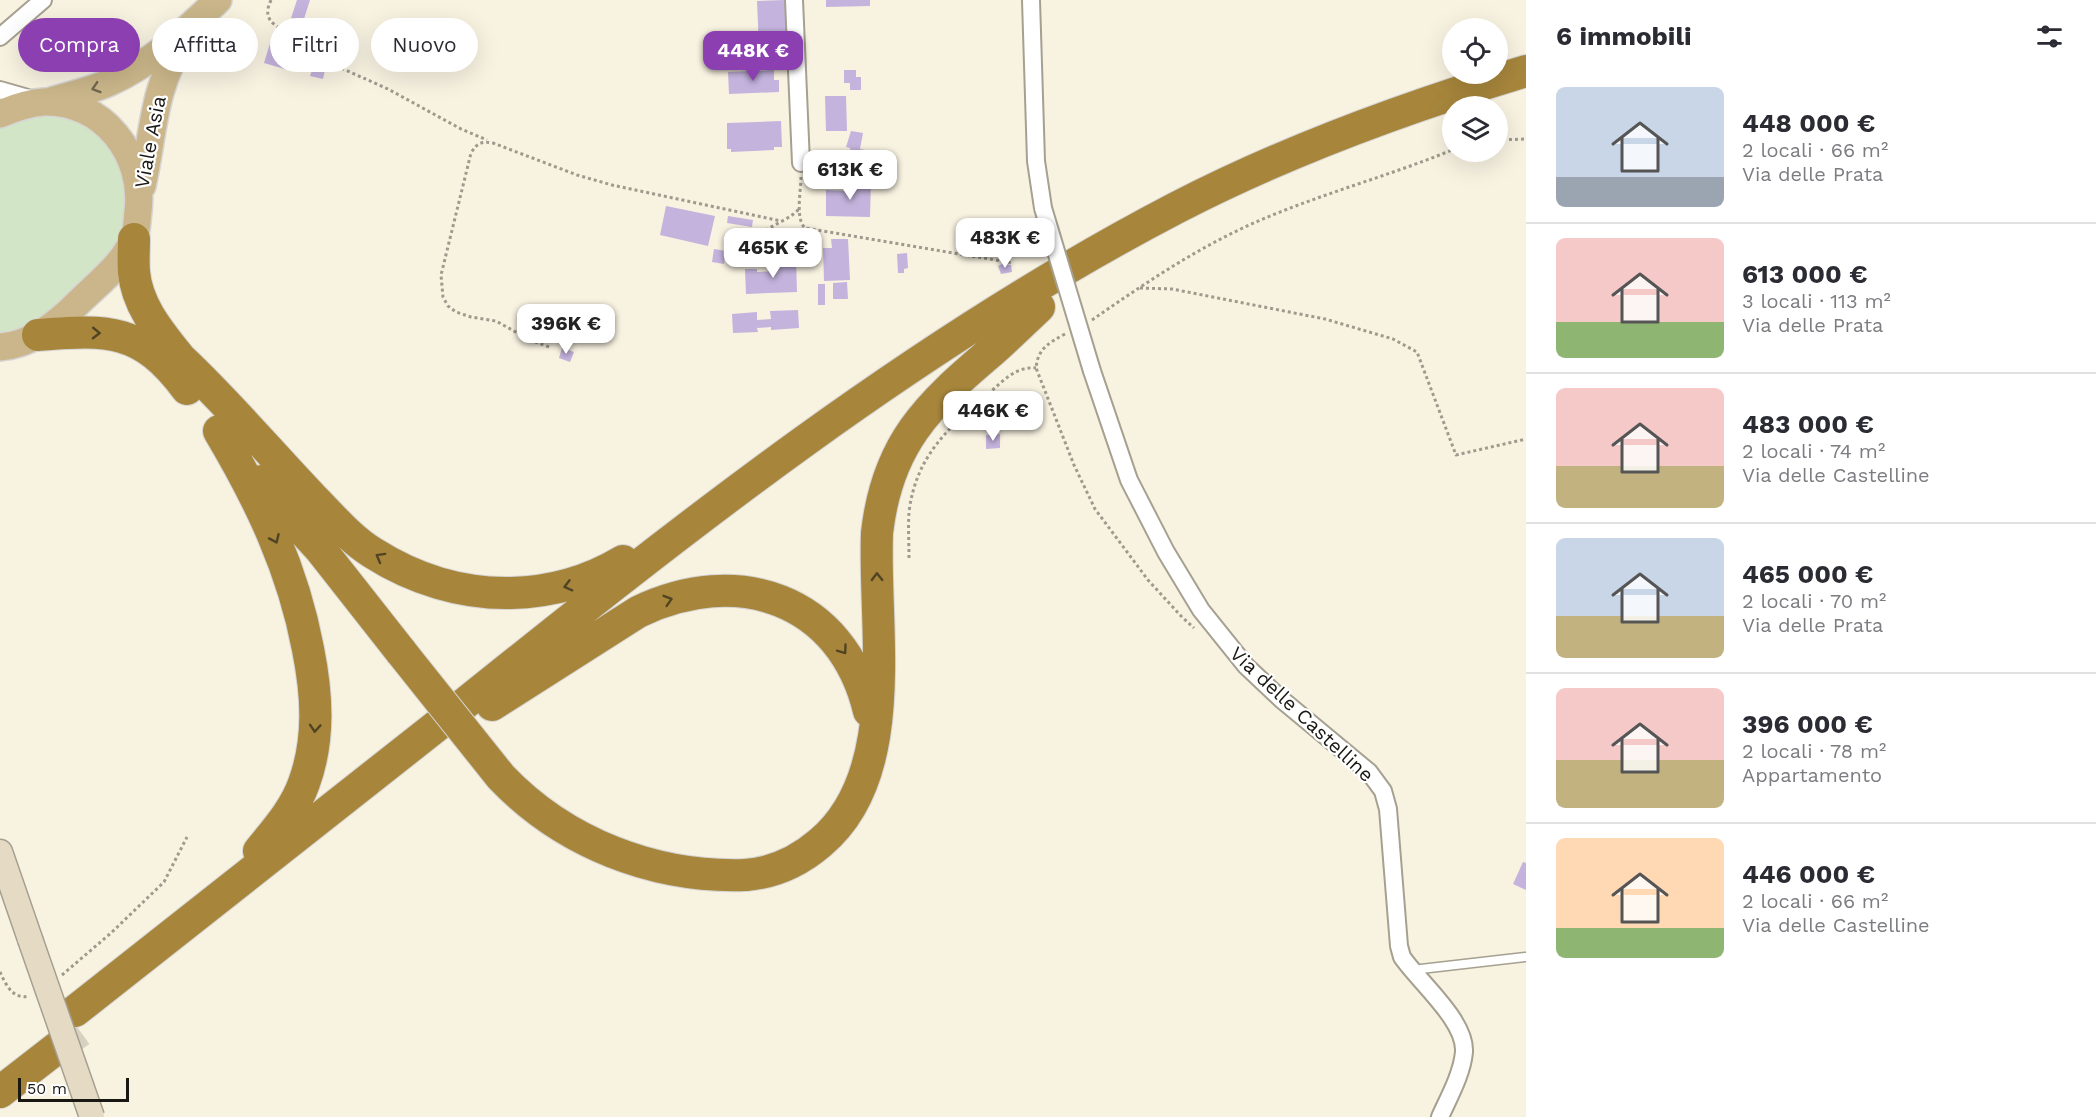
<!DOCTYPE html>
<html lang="it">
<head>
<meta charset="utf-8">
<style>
  :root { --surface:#fff; --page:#f7f7f7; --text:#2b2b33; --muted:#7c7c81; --line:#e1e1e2; --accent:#8b3fb1 }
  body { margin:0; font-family:"Work Sans",sans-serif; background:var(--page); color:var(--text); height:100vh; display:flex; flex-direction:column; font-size:22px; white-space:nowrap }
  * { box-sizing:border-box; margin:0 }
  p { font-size:20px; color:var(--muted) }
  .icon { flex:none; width:33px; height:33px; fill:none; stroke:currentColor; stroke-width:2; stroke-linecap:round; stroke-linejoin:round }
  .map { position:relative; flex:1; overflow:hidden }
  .drawer { display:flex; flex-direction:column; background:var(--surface); width:570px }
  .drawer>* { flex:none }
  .banner { position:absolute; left:18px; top:18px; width:570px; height:54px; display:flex; gap:12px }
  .buttons { position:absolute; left:1442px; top:18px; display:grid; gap:12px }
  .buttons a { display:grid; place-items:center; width:66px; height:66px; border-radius:50%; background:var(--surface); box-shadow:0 6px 24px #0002; font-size:30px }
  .scale { position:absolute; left:18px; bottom:15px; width:111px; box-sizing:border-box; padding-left:6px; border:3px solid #1a1812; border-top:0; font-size:16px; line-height:21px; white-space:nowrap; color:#1a1812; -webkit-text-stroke:4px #fff; paint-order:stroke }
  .price { position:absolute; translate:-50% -51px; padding:0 14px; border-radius:12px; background:#fff; color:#222; font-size:20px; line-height:39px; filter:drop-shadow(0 2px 3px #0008) }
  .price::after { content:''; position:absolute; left:50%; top:36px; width:18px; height:14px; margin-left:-9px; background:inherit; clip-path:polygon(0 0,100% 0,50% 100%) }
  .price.selected { background:var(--accent); color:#fff }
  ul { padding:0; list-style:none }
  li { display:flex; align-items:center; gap:18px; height:150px; padding:0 30px }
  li+li { border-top:2px solid var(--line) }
  li span { display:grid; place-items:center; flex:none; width:168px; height:120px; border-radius:9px; color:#555 }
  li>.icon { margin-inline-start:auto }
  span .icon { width:72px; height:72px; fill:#fffc; stroke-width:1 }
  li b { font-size:26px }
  h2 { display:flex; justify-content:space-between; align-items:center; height:72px; padding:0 30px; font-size:26px }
  .chip { padding:0 21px; border-radius:27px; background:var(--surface); box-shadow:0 6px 24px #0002; font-size:21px; line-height:54px }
  .chip.selected { background:var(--accent); color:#fff }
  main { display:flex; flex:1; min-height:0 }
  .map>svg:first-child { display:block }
  .green { fill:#d2e5c6 }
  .building { fill:#c4b3dd }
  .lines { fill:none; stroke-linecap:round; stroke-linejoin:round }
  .highway-tunnel { stroke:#d7d1c2; stroke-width:32; stroke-dasharray:32 16; stroke-linecap:butt }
  .lane-casing { stroke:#a6a091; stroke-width:11 }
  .street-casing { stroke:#a6a091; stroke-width:20 }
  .secondary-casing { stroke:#a6a091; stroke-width:27 }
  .primary-casing { stroke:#d6d5d4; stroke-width:30 }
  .highway-casing { stroke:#d6d5d4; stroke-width:34 }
  .path { stroke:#9e9a8d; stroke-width:3; stroke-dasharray:3 3; stroke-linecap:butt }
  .lane { stroke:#fff; stroke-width:8 }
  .street { stroke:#fff; stroke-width:16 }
  .secondary { stroke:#e5dbc4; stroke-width:24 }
  .primary { stroke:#cab68a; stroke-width:27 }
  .highway { stroke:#a7863c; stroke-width:32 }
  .street-bridge-casing { stroke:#a6a091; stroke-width:20; stroke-linecap:butt }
  .secondary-bridge-casing { stroke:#a6a091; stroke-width:27; stroke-linecap:butt }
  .highway-bridge-casing { stroke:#d6d5d4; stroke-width:34; stroke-linecap:butt }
  .street-bridge { stroke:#fff; stroke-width:16 }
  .secondary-bridge { stroke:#e5dbc4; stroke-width:24 }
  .highway-bridge { stroke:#a7863c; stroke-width:32 }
  .oneway { stroke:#72674e }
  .oneway2 { stroke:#524423 }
  .labels { text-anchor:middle; stroke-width:4.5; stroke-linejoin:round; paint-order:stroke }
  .street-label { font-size:20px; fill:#1a1812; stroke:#fff }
</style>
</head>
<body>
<main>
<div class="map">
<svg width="1526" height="1117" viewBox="0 0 1526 1117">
  <rect width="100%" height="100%" fill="#f8f2e1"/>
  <!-- green -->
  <path class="green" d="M 38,114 C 72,117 101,126 118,159 C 122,166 122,178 124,186 C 128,208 128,223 116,243 C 101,267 66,296 45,316 L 36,323 L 0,336 L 0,127 Z"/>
  <!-- building -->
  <path class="building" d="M 297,0 L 310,0 L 303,22 L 291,18 Z
    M 785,0 L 787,47 L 759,48 L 757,1 Z
    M 826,0 L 870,0 L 870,6 L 826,7 Z
    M 271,40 L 295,46 L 288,70 L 264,63 Z
    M 313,67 L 325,70 L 323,79 L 310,76 Z
    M 774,70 L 774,80 L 779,80 L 779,92 L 729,94 L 728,72 Z
    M 844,70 L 856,70 L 856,77 L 861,77 L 861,90 L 850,90 L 850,83 L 844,83 Z
    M 825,96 L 846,96 L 847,131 L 826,131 Z
    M 781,121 L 782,147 L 774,147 L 774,150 L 731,152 L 731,149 L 727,149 L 727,123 Z
    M 851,131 L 863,133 L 860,149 L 865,150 L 864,161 L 852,159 L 850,148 L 846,147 Z
    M 817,152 L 826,153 L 825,160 L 816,159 Z
    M 874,162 L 878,170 L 868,171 L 866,163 Z
    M 848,181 L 871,181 L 870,217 L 826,216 L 826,190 L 848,191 Z
    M 666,206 L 715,216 L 708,246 L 660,235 Z
    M 728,216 L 753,220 L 752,227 L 727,223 Z
    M 795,229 L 795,241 L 778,242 L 778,230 Z
    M 831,239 L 848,239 L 850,280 L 824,281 L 823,248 L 832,248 Z
    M 714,249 L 726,251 L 724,264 L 712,262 Z
    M 907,253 L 908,268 L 904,269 L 904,273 L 898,273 L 897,254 Z
    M 778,259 L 796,259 L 797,292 L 746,294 L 745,269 L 757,269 L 757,272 L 778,271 Z
    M 1002,264 L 1011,265 L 1012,272 L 1001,274 L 998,266 Z
    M 847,282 L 848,299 L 833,299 L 833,283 Z
    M 818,284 L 825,284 L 825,305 L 818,305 Z
    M 798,310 L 799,328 L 771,330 L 771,327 L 757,328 L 758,332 L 733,333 L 732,314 L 757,312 L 757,320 L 771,319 L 770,311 Z
    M 562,348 L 574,352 L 570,362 L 559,358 Z
    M 1000,434 L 1000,448 L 986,449 L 986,435 Z
    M 1523,862 L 1526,863 L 1526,890 L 1513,884 Z"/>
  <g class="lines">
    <!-- highway-tunnel -->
    <path class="highway-tunnel" d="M 62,1044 L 80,1031"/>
    <defs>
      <path id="lane" d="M 1412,970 L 1525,957"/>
      <path id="street" d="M 794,0 L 801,163
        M 1031,0 L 1036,161 L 1043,208
        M 0,37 L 43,0
        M 0,90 L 35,100
        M 1092,371 L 1129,480 L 1166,552 L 1201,610 L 1246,666 L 1281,699 L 1369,772 L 1383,791 L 1388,809 L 1399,946 L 1402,957 C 1420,983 1466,1021 1464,1052 C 1462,1074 1449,1097 1440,1117"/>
      <path id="secondary" d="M 0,852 L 30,939"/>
      <path id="primary" d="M 51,101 C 70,95 90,91 108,83 C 151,64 185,32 218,0
        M 0,114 C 14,108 28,103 44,102 C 103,100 145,155 138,211 C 137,220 137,230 134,238 C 124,264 97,284 78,303 C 57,324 31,345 0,347
        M 142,186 C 154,133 152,88 184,40"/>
      <path id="highway" d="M 134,239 C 134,250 133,261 134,272 C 137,308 163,336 184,363
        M 38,335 C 108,330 141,327 187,389
        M 181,359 C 228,403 269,452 313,498 C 332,517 350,539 373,553 C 414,579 462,594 511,593 C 552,592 588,582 623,561
        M 219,431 C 260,500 293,569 308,649 C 317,694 320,739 304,783 C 295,809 276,830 259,851
        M 262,481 L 286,512 L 321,550 L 402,653
        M 492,705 L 638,612 C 737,564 842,598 869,711
        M 745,875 C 773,873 799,861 820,843 C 903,774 873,629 877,533 C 887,444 927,406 992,351 C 1008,337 1023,322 1039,307
        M 75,1011 C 200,911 327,813 453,713 C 682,529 915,344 1176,208 C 1288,150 1406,107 1526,71
        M 0,1092 L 62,1044"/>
    </defs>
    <!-- lane casing -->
    <use href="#lane" class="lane-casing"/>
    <!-- street casing -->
    <use href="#street" class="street-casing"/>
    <!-- secondary casing -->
    <use href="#secondary" class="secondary-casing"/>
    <!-- primary casing -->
    <use href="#primary" class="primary-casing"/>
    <!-- highway casing -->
    <use href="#highway" class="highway-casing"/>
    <!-- path -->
    <path class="path" d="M 271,0 C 259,25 283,27 297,39 C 302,44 302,51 304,58 L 311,62 L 332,64 L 388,89 L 461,129 L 487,140
      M 1497,140 L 1526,139
      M 801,177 C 801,190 795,219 805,228 L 1013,263
      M 745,252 C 751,244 756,236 765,231 C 776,223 790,219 799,209
      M 1140,288 L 1172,289 L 1325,319 L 1393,339 L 1417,352 L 1456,455 L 1526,439
      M 1092,320 C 1141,286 1191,252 1245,227 C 1312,196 1384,178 1452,150
      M 1065,334 C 1049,343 1038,348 1036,368 L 1074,465 L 1095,509 L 1148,580 L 1181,616 L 1194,628
      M 549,347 L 530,340 L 496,321 L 471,317 L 456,312 L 448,306 L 443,297 L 441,275 L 471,153 C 477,143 482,141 493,143 L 577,175 L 612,185 L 781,221
      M 909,558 C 909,543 908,527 909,512 C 916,456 948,428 989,393 C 1003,381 1016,366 1036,368
      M 0,972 C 6,985 13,1000 29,996
      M 62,975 L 111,933 L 164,882 L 187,837"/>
    <!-- lane -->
    <use href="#lane" class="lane"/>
    <!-- street -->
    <use href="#street" class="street"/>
    <!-- secondary -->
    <use href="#secondary" class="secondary"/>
    <!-- primary -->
    <use href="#primary" class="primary"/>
    <!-- highway -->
    <use href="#highway" class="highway"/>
    <defs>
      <path id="street-bridge" d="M 1043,208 L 1092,371"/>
      <path id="secondary-bridge" d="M 30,939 L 92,1117"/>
      <path id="highway-bridge" d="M 402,653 L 501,777 C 564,843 654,878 745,875"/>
    </defs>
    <!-- street-bridge casing -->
    <use href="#street-bridge" class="street-bridge-casing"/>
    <!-- secondary-bridge casing -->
    <use href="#secondary-bridge" class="secondary-bridge-casing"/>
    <!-- highway-bridge casing -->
    <use href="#highway-bridge" class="highway-bridge-casing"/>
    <!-- street-bridge -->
    <use href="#street-bridge" class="street-bridge"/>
    <!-- secondary-bridge -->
    <use href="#secondary-bridge" class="secondary-bridge"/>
    <!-- highway-bridge -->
    <use href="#highway-bridge" class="highway-bridge"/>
  </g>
  <!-- one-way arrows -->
  <defs><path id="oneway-chevron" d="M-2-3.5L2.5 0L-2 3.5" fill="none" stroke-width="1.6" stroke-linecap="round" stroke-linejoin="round" transform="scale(1.5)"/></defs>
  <use class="oneway" href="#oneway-chevron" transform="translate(96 88) rotate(162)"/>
  <g class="oneway2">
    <use href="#oneway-chevron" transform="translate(96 333) rotate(1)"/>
    <use href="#oneway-chevron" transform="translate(275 539) rotate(66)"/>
    <use href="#oneway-chevron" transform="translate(380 557) rotate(-151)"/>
    <use href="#oneway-chevron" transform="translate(877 577) rotate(-91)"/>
    <use href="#oneway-chevron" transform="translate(568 586) rotate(165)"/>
    <use href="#oneway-chevron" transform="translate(668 600) rotate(-17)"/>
    <use href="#oneway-chevron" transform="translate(843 650) rotate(54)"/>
    <use href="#oneway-chevron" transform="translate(315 728) rotate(94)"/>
  </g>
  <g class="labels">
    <!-- street labels -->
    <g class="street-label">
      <text transform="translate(150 142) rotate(-79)" y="7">Viale Asia</text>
      <text transform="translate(1302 714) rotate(43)" y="7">Via delle Castelline</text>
    </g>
  </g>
</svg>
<div class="buttons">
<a><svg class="icon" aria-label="locate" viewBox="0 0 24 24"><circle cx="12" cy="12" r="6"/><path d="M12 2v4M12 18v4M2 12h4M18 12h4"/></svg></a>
<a><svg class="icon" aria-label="layers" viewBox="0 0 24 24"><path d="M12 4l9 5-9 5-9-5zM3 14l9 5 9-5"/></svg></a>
</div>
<div class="scale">50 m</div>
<b class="price selected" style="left:753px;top:82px">448K €</b>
<b class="price" style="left:850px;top:201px">613K €</b>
<b class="price" style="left:1005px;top:269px">483K €</b>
<b class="price" style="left:773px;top:279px">465K €</b>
<b class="price" style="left:566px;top:355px">396K €</b>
<b class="price" style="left:993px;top:442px">446K €</b>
<div class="banner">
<a class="chip selected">Compra</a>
<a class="chip">Affitta</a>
<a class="chip">Filtri</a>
<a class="chip">Nuovo</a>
</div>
</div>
<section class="drawer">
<h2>6 immobili<svg class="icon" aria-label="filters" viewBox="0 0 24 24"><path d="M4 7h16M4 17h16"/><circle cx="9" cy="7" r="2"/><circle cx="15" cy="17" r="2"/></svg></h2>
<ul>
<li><span style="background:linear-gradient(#c9d6e8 75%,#9aa5b1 0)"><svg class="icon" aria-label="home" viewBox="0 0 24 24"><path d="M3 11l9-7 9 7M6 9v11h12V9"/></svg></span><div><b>448 000 €</b><p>2 locali · 66 m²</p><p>Via delle Prata</p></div></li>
<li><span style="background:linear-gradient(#f6c9c9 70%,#8fb573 0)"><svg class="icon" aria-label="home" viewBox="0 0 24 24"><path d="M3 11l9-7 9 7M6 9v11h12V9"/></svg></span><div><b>613 000 €</b><p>3 locali · 113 m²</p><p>Via delle Prata</p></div></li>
<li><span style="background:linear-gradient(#f6c9c9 65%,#c2b280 0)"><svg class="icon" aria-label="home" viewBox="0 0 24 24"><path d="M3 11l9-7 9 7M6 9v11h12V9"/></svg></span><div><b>483 000 €</b><p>2 locali · 74 m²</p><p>Via delle Castelline</p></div></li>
<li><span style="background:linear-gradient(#c9d6e8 65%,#c2b280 0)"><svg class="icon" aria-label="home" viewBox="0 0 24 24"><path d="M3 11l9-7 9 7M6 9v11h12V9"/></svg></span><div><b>465 000 €</b><p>2 locali · 70 m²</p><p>Via delle Prata</p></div></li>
<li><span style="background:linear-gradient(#f6c9c9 60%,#c2b280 0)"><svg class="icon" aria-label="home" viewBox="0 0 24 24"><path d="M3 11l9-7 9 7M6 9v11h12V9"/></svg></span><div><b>396 000 €</b><p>2 locali · 78 m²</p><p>Appartamento</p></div></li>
<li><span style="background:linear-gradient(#ffd9b3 75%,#8fb573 0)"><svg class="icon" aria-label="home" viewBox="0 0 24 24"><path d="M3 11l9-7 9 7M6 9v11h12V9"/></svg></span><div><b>446 000 €</b><p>2 locali · 66 m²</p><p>Via delle Castelline</p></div></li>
</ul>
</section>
</main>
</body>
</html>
